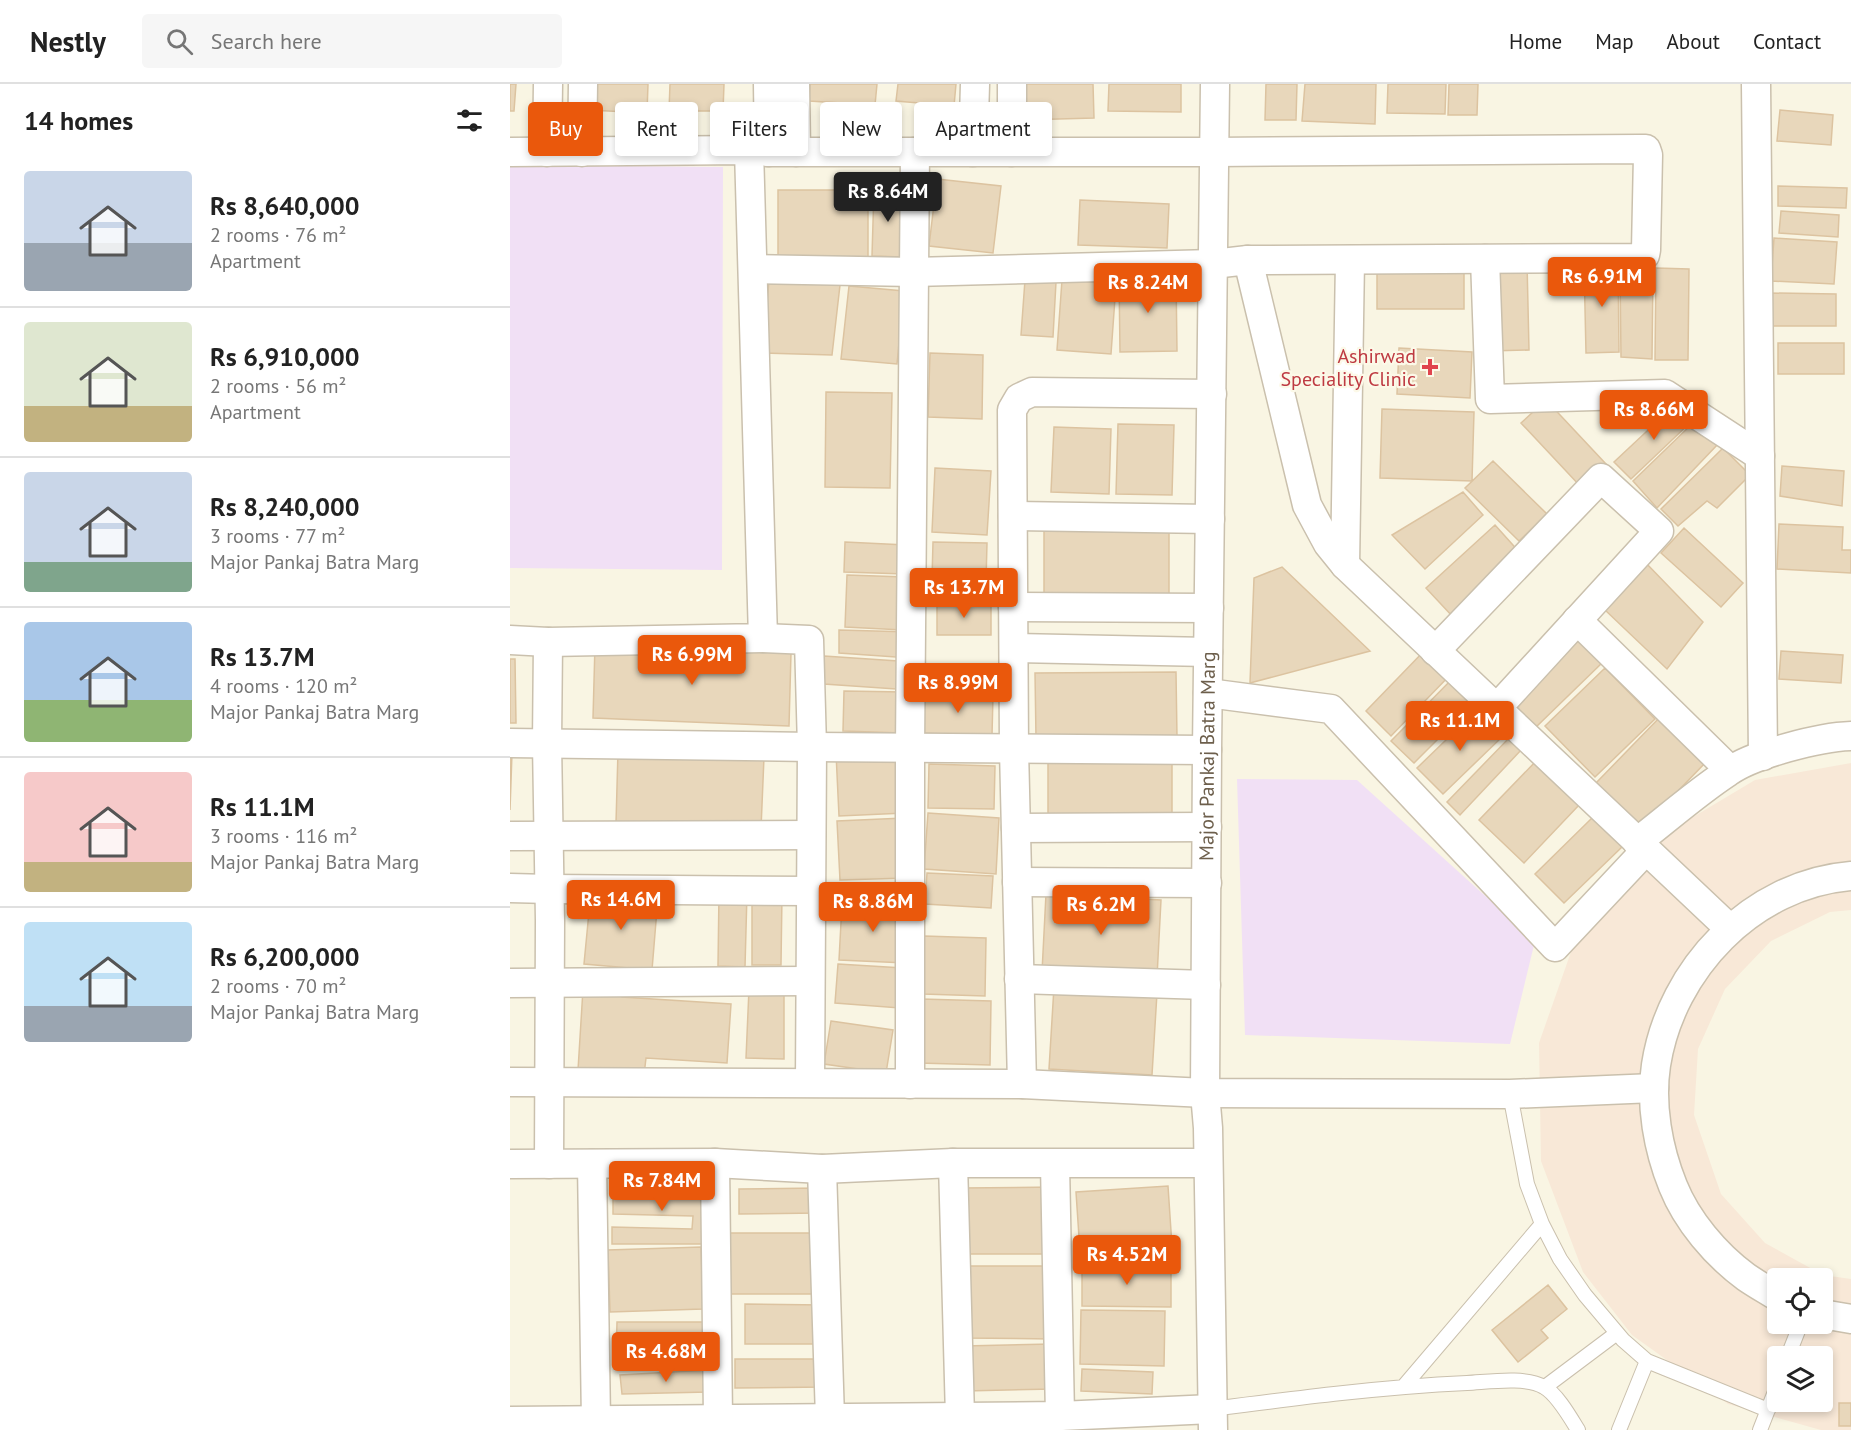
<!DOCTYPE html>
<html lang="en">
<head>
<meta charset="utf-8">
<style>
  :root { --surface:#fff; --page:#f6f6f6; --text:#222; --muted:#767676; --line:#e0e0e0; --accent:#ea580c }
  body { margin:0; font-family:"PT Sans",sans-serif; background:var(--page); color:var(--text); height:100vh; display:flex; flex-direction:column; font-size:22px; white-space:nowrap }
  * { box-sizing:border-box; margin:0 }
  p { font-size:20px; color:var(--muted) }
  .icon { flex:none; width:33px; height:33px; fill:none; stroke:currentColor; stroke-width:2; stroke-linecap:round; stroke-linejoin:round }
  .map { position:relative; flex:1; overflow:hidden }
  .sheet { display:flex; flex-direction:column; background:var(--surface); width:510px }
  .sheet>* { flex:none }
  .hud { position:absolute; left:18px; top:18px; width:570px; height:54px; display:flex; gap:12px }
  .controls { position:absolute; left:1257px; top:1184px; display:grid; gap:12px }
  .controls a { display:grid; place-items:center; width:66px; height:66px; border-radius:6px; background:var(--surface); box-shadow:0 3px 9px #0003; font-size:30px }
  .price { position:absolute; translate:-50% -51px; padding:0 14px; border-radius:6px; background:var(--accent); color:#fff; font-size:20px; line-height:39px; filter:drop-shadow(0 2px 3px #0008) }
  .price::after { content:''; position:absolute; left:50%; top:36px; width:18px; height:14px; margin-left:-9px; background:inherit; clip-path:polygon(0 0,100% 0,50% 100%) }
  .price.selected { background:#222; color:#fff }
  ul { padding:0; list-style:none }
  li { display:flex; align-items:center; gap:18px; height:150px; padding:0 24px }
  li+li { border-top:2px solid var(--line) }
  li span { display:grid; place-items:center; flex:none; width:168px; height:120px; border-radius:6px; color:#555 }
  li>.icon { margin-inline-start:auto }
  span .icon { width:72px; height:72px; fill:#fffc; stroke-width:1 }
  li b { font-size:26px }
  h2 { display:flex; justify-content:space-between; align-items:center; height:72px; padding:0 24px; font-size:26px }
  .chip { padding:0 21px; border-radius:6px; background:var(--surface); box-shadow:0 3px 9px #0003; font-size:21px; line-height:54px }
  .chip.selected { background:var(--accent); color:#fff }
  header { display:flex; align-items:center; gap:36px; box-sizing:border-box; height:84px; padding:0 30px; background:var(--surface); border-bottom:2px solid var(--line) }
  header strong { font-size:28px }
  nav { display:flex; gap:33px; margin-inline-start:auto; font-size:21px }
  .search { width:420px; height:54px; background:var(--page); display:flex; align-items:center; gap:15px; box-sizing:border-box; padding:0 21px; border-radius:6px; color:var(--muted); font-size:22px }
  main { display:flex; flex:1; min-height:0 }
  .map>svg:first-child { display:block }
  .commercial { fill:#f8e8d7; fill-rule:evenodd }
  .education { fill:#f1e0f5 }
  .building { fill:#e8d7bb; stroke:#dcc3a0; stroke-width:1.5 }
  .lines { fill:none; stroke-linecap:round; stroke-linejoin:round }
  .lane-casing { stroke:#cac0ad; stroke-width:16 }
  .street-casing { stroke:#cac0ad; stroke-width:31 }
  .lane { stroke:#fff; stroke-width:14 }
  .street { stroke:#fff; stroke-width:28 }
  .health-dot { fill:#e0444e; stroke:#fcf9e8; stroke-width:2 }
  .labels { text-anchor:middle; stroke-width:4.5; stroke-linejoin:round; paint-order:stroke }
  .health-label { font-size:20px; fill:#be3a42; stroke:#fcf9e8; text-anchor:end }
  .street-label { font-size:20px; fill:#6d5f4c; stroke:#fcf9e8 }
</style>
</head>
<body>
<header>
<strong>Nestly</strong>
<div class="search"><svg class="icon" aria-label="search" viewBox="0 0 24 24"><circle cx="10" cy="10" r="6"/><path d="M15 15l6 6"/></svg>Search here</div>
<nav><a>Home</a><a>Map</a><a>About</a><a>Contact</a></nav>
</header>
<main>
<section class="sheet">
<h2>14 homes<svg class="icon" aria-label="filters" viewBox="0 0 24 24"><path d="M4 7h16M4 17h16"/><circle cx="9" cy="7" r="2"/><circle cx="15" cy="17" r="2"/></svg></h2>
<ul>
<li><span style="background:linear-gradient(#c9d6e8 60%,#9aa5b1 0)"><svg class="icon" aria-label="home" viewBox="0 0 24 24"><path d="M3 11l9-7 9 7M6 9v11h12V9"/></svg></span><div><b>Rs 8,640,000</b><p>2 rooms · 76 m²</p><p>Apartment</p></div></li>
<li><span style="background:linear-gradient(#dfe7d0 70%,#c2b280 0)"><svg class="icon" aria-label="home" viewBox="0 0 24 24"><path d="M3 11l9-7 9 7M6 9v11h12V9"/></svg></span><div><b>Rs 6,910,000</b><p>2 rooms · 56 m²</p><p>Apartment</p></div></li>
<li><span style="background:linear-gradient(#c9d6e8 75%,#7fa58c 0)"><svg class="icon" aria-label="home" viewBox="0 0 24 24"><path d="M3 11l9-7 9 7M6 9v11h12V9"/></svg></span><div><b>Rs 8,240,000</b><p>3 rooms · 77 m²</p><p>Major Pankaj Batra Marg</p></div></li>
<li><span style="background:linear-gradient(#a9c7e8 65%,#8fb573 0)"><svg class="icon" aria-label="home" viewBox="0 0 24 24"><path d="M3 11l9-7 9 7M6 9v11h12V9"/></svg></span><div><b>Rs 13.7M</b><p>4 rooms · 120 m²</p><p>Major Pankaj Batra Marg</p></div></li>
<li><span style="background:linear-gradient(#f6c9c9 75%,#c2b280 0)"><svg class="icon" aria-label="home" viewBox="0 0 24 24"><path d="M3 11l9-7 9 7M6 9v11h12V9"/></svg></span><div><b>Rs 11.1M</b><p>3 rooms · 116 m²</p><p>Major Pankaj Batra Marg</p></div></li>
<li><span style="background:linear-gradient(#bfe0f5 70%,#9aa5b1 0)"><svg class="icon" aria-label="home" viewBox="0 0 24 24"><path d="M3 11l9-7 9 7M6 9v11h12V9"/></svg></span><div><b>Rs 6,200,000</b><p>2 rooms · 70 m²</p><p>Major Pankaj Batra Marg</p></div></li>
</ul>
</section>
<div class="map">
<svg width="1341" height="1346" viewBox="0 0 1341 1346">
  <rect width="100%" height="100%" fill="#f9f5e3"/>
  <!-- commercial -->
  <path class="commercial" d="M 1341,679 L 1341,826 L 1320,828 L 1261,857 L 1215,905 L 1188,965 L 1184,1031 L 1211,1110 L 1255,1159 L 1313,1191 L 1341,1195 L 1341,1346 L 1311,1346 L 1218,1320 L 1122,1251 L 1073,1188 L 1031,1077 L 1029,959 L 1068,848 L 1143,757 L 1245,696 ZM 1268,1194 L 1312,1194 L 1312,1239 L 1268,1239 ZM 1268,1272 L 1312,1272 L 1312,1317 L 1268,1317 Z"/>
  <!-- education -->
  <path class="education" d="M 0,81 L 213,83 L 212,486 L 0,484 Z
    M 727,695 L 847,696 L 1025,857 L 1000,960 L 735,951 Z"/>
  <!-- building -->
  <path class="building" d="M 0,0 L 6,0 L 4,27 L 0,27 Z
    M 81,0 L 138,0 L 137,29 L 79,26 Z
    M 160,0 L 214,0 L 213,27 L 159,27 Z
    M 300,0 L 367,0 L 365,21 L 299,17 Z
    M 388,0 L 446,0 L 444,22 L 386,17 Z
    M 512,0 L 583,0 L 584,34 L 513,36 Z
    M 599,0 L 671,0 L 671,28 L 598,27 Z
    M 756,0 L 787,0 L 786,36 L 755,36 Z
    M 795,0 L 866,0 L 865,40 L 792,37 Z
    M 878,0 L 936,0 L 935,30 L 877,29 Z
    M 939,0 L 968,0 L 967,31 L 938,31 Z
    M 1270,26 L 1323,31 L 1321,61 L 1267,57 Z
    M 427,95 L 491,102 L 483,169 L 419,162 Z
    M 1268,102 L 1337,104 L 1336,124 L 1268,122 Z
    M 364,105 L 395,106 L 393,173 L 362,172 Z
    M 268,106 L 358,106 L 358,174 L 268,174 Z
    M 570,116 L 659,120 L 657,164 L 568,161 Z
    M 1271,127 L 1329,131 L 1328,153 L 1269,149 Z
    M 1264,154 L 1327,158 L 1324,200 L 1261,197 Z
    M 977,178 L 1017,178 L 1019,266 L 979,267 Z
    M 1108,179 L 1109,268 L 1076,269 L 1074,180 Z
    M 867,182 L 954,183 L 954,225 L 867,225 Z
    M 1146,184 L 1179,185 L 1178,276 L 1145,276 Z
    M 1110,187 L 1143,187 L 1142,275 L 1111,273 Z
    M 666,191 L 667,267 L 610,268 L 609,192 Z
    M 259,196 L 330,201 L 322,271 L 253,269 Z
    M 515,196 L 546,198 L 543,253 L 511,251 Z
    M 552,196 L 606,200 L 601,270 L 547,266 Z
    M 339,202 L 394,207 L 387,280 L 331,275 Z
    M 1260,209 L 1326,210 L 1326,242 L 1260,242 Z
    M 1268,259 L 1334,259 L 1334,290 L 1268,290 Z
    M 889,264 L 962,268 L 960,314 L 887,310 Z
    M 420,269 L 473,271 L 472,335 L 418,333 Z
    M 316,308 L 382,309 L 380,404 L 315,403 Z
    M 1036,316 L 1096,380 L 1071,403 L 1011,339 Z
    M 1167,319 L 1183,336 L 1121,395 L 1104,378 Z
    M 872,325 L 964,328 L 962,397 L 870,394 Z
    M 1185,337 L 1209,359 L 1147,424 L 1123,397 Z
    M 608,340 L 664,341 L 662,411 L 606,410 Z
    M 544,343 L 601,345 L 599,410 L 541,408 Z
    M 1213,364 L 1240,391 L 1207,424 L 1197,417 L 1168,442 L 1151,425 Z
    M 983,377 L 1037,430 L 1009,457 L 955,404 Z
    M 1272,382 L 1334,387 L 1332,422 L 1270,412 Z
    M 425,384 L 481,387 L 477,451 L 422,448 Z
    M 953,408 L 973,431 L 915,485 L 882,451 Z
    M 1269,440 L 1333,443 L 1332,466 L 1341,466 L 1341,489 L 1267,485 Z
    M 534,441 L 659,441 L 659,515 L 534,515 Z
    M 985,441 L 1011,470 L 943,533 L 916,504 Z
    M 1174,444 L 1233,499 L 1211,523 L 1151,469 Z
    M 335,458 L 396,461 L 395,490 L 334,488 Z
    M 423,458 L 477,459 L 476,497 L 422,495 Z
    M 1134,477 L 1193,538 L 1157,585 L 1095,526 Z
    M 772,483 L 860,567 L 740,599 L 744,494 Z
    M 337,491 L 395,493 L 393,546 L 335,543 Z
    M 481,519 L 481,551 L 427,551 L 427,520 Z
    M 329,546 L 401,548 L 400,574 L 329,569 Z
    M 1068,552 L 1094,577 L 1025,644 L 996,621 Z
    M 85,561 L 281,569 L 279,642 L 83,634 Z
    M 916,565 L 942,589 L 881,652 L 856,627 Z
    M 1271,567 L 1333,571 L 1331,599 L 1269,595 Z
    M 314,572 L 388,577 L 386,605 L 314,600 Z
    M 0,575 L 5,575 L 6,639 L 0,639 Z
    M 1095,584 L 1145,635 L 1085,693 L 1035,642 Z
    M 666,588 L 667,653 L 526,654 L 525,589 Z
    M 945,592 L 968,615 L 904,679 L 881,657 Z
    M 334,607 L 393,608 L 392,649 L 333,647 Z
    M 415,608 L 483,611 L 482,652 L 413,649 Z
    M 967,626 L 993,652 L 933,710 L 907,684 Z
    M 1152,631 L 1198,676 L 1131,745 L 1085,700 Z
    M 1000,653 L 1012,665 L 950,731 L 937,718 Z
    M 108,667 L 254,673 L 251,745 L 106,739 Z
    M 392,667 L 395,729 L 329,732 L 326,669 Z
    M 0,669 L 2,669 L 0,726 Z
    M 538,672 L 662,672 L 662,731 L 538,731 Z
    M 1028,675 L 1070,720 L 1014,779 L 969,736 Z
    M 419,680 L 485,682 L 484,725 L 418,724 Z
    M 418,729 L 489,734 L 486,790 L 414,785 Z
    M 1083,733 L 1112,763 L 1054,819 L 1025,790 Z
    M 394,734 L 397,794 L 330,796 L 327,737 Z
    M 417,789 L 483,792 L 481,824 L 415,820 Z
    M 81,807 L 148,813 L 142,886 L 74,880 Z
    M 209,809 L 237,809 L 235,883 L 208,882 Z
    M 536,810 L 651,816 L 647,893 L 532,888 Z
    M 242,811 L 272,811 L 271,881 L 242,881 Z
    M 395,819 L 396,879 L 329,876 L 332,820 Z
    M 414,852 L 476,854 L 475,912 L 413,910 Z
    M 328,880 L 393,884 L 390,924 L 325,919 Z
    M 544,903 L 647,909 L 642,991 L 539,985 Z
    M 73,905 L 112,907 L 112,913 L 221,920 L 217,979 L 136,974 L 134,991 L 68,986 Z
    M 239,905 L 274,905 L 274,975 L 236,974 Z
    M 411,915 L 481,917 L 480,981 L 409,979 Z
    M 321,937 L 383,946 L 376,989 L 314,980 Z
    M 136,1097 L 196,1097 L 197,1160 L 102,1160 L 102,1143 L 182,1145 L 183,1132 L 103,1130 L 103,1103 L 136,1103 Z
    M 658,1102 L 662,1162 L 570,1168 L 566,1108 Z
    M 546,1103 L 546,1170 L 451,1170 L 451,1104 Z
    M 308,1104 L 308,1129 L 229,1130 L 229,1105 Z
    M 219,1149 L 303,1149 L 303,1210 L 219,1210 Z
    M 191,1163 L 193,1225 L 100,1228 L 98,1166 Z
    M 453,1182 L 542,1182 L 542,1255 L 453,1254 Z
    M 572,1182 L 661,1183 L 661,1223 L 572,1222 Z
    M 1038,1201 L 1057,1225 L 1031,1246 L 1038,1254 L 1008,1278 L 982,1246 Z
    M 235,1220 L 313,1221 L 313,1260 L 235,1260 Z
    M 571,1226 L 655,1227 L 654,1282 L 570,1280 Z
    M 107,1238 L 198,1238 L 199,1275 L 106,1277 Z
    M 542,1260 L 543,1305 L 455,1307 L 454,1262 Z
    M 225,1275 L 315,1275 L 315,1303 L 225,1304 Z
    M 572,1285 L 643,1288 L 642,1310 L 571,1307 Z
    M 198,1286 L 198,1308 L 112,1310 L 110,1291 Z
    M 1329,1319 L 1341,1319 L 1341,1342 L 1329,1342 Z"/>
  <g class="lines">
    <defs>
      <path id="lane" d="M 1000,1010 L 1017,1100 L 1032,1140 L 1050,1175 L 1075,1211 L 1113,1256 L 1137,1277 L 1258,1326
        M 1278,1272 L 1291,1239
        M 894,1302 L 1032,1140
        M 1035,1303 L 1107,1249
        M 702,1325 C 787,1314 871,1303 957,1299 C 978,1298 1015,1292 1034,1303 C 1047,1310 1060,1333 1068,1346
        M 1109,1346 L 1137,1277
        M 1250,1346 L 1268,1300"/>
      <g id="street">
        <path d="M 258,0 L 259,68"/>
        <path d="M 285,0 L 286,68"/>
        <path d="M 502,0 L 502,68"/>
        <path d="M 1246,0 L 1253,672"/>
        <path d="M 0,68 L 239,66 L 259,68 L 704,68 L 1130,65 L 1136,65 L 1138,71 L 1136,166 L 1135,171 L 1130,174 L 738,176"/>
        <path d="M 37,68 L 38,0"/>
        <path d="M 72,68 L 73,0"/>
        <path d="M 463,68 L 465,0"/>
        <path d="M 975,175 L 980,315 L 1155,310 L 1250,372"/>
        <path d="M 243,185 L 404,188 L 703,180 L 738,176 L 797,421 L 818,460 L 835,481 L 1220,845"/>
        <path d="M 503,432 L 700,435"/>
        <path d="M 835,481 L 840,176"/>
        <path d="M 503,523 L 699,524"/>
        <path d="M 1067,536 L 1220,686"/>
        <path d="M 253,554 L 299,556 L 302,663 L 300,998"/>
        <path d="M 0,556 L 38,558 L 253,554 L 239,66"/>
        <path d="M 38,558 L 37,659 L 40,836 L 39,1080"/>
        <path d="M 504,564 L 698,568"/>
        <path d="M 925,567 L 1091,394 L 1149,447 L 986,625"/>
        <path d="M 698,609 L 821,625 L 1045,863 L 1136,766"/>
        <path d="M 0,659 L 302,663 L 697,666"/>
        <path d="M 506,744 L 697,743"/>
        <path d="M 0,752 L 301,751"/>
        <path d="M 1127,758 C 1157,735 1186,709 1218,688 C 1243,670 1310,653 1341,652"/>
        <path d="M 507,798 L 697,799"/>
        <path d="M 0,804 L 39,805 L 301,807"/>
        <path d="M 509,895 L 696,901"/>
        <path d="M 0,899 L 300,897"/>
        <path d="M 0,998 L 512,1000 L 695,1009 L 1000,1010 L 1144,1004"/>
        <path d="M 400,1000 L 400,664 L 405,68"/>
        <path d="M 512,1000 L 504,665 L 502,326 L 509,314 L 522,308 L 702,310"/>
        <path d="M 205,1079 L 208,1335"/>
        <path d="M 443,1079 L 450,1333"/>
        <path d="M 0,1080 L 205,1079 L 312,1085 L 443,1079 L 697,1079"/>
        <path d="M 82,1080 L 86,1337"/>
        <path d="M 545,1080 L 550,1332"/>
        <path d="M 312,1085 L 320,1334"/>
        <path d="M 1268,1213 C 1257,1206 1246,1200 1236,1193 C 1206,1171 1177,1137 1163,1102 C 1148,1065 1140,1021 1146,981 C 1161,885 1242,800 1341,792"/>
        <path d="M 1312,1230 L 1341,1235"/>
        <path d="M 0,1337 L 550,1332 L 702,1325"/>
        <path id="s1" d="M 703,1346 L 698,1044 L 695,1009 L 697,666 L 705,0"/>
      </g>
    </defs>
    <!-- lane casing -->
    <use href="#lane" class="lane-casing"/>
    <!-- street casing -->
    <use href="#street" class="street-casing"/>
    <!-- lane -->
    <use href="#lane" class="lane"/>
    <!-- street -->
    <use href="#street" class="street"/>
  </g>
  <!-- markers -->
  <path class="health-dot" d="M917 274h6v6h6v6h-6v6h-6v-6h-6v-6h6z"/>
  <g class="labels">
    <!-- health labels -->
    <g class="health-label">
      <text x="906" y="279">Ashirwad<tspan x="906" dy="23">Speciality Clinic</tspan></text>
    </g>
    <!-- street labels -->
    <g class="street-label">
      <text dy="7" stroke="none"><textPath href="#s1" startOffset="674">Major Pankaj Batra Marg</textPath></text>
    </g>
  </g>
</svg>
<div class="controls">
<a><svg class="icon" aria-label="locate" viewBox="0 0 24 24"><circle cx="12" cy="12" r="6"/><path d="M12 2v4M12 18v4M2 12h4M18 12h4"/></svg></a>
<a><svg class="icon" aria-label="layers" viewBox="0 0 24 24"><path d="M12 4l9 5-9 5-9-5zM3 14l9 5 9-5"/></svg></a>
</div>
<b class="price selected" style="left:378px;top:139px">Rs 8.64M</b>
<b class="price" style="left:1092px;top:224px">Rs 6.91M</b>
<b class="price" style="left:638px;top:230px">Rs 8.24M</b>
<b class="price" style="left:1144px;top:357px">Rs 8.66M</b>
<b class="price" style="left:454px;top:535px">Rs 13.7M</b>
<b class="price" style="left:182px;top:602px">Rs 6.99M</b>
<b class="price" style="left:448px;top:630px">Rs 8.99M</b>
<b class="price" style="left:950px;top:668px">Rs 11.1M</b>
<b class="price" style="left:111px;top:847px">Rs 14.6M</b>
<b class="price" style="left:363px;top:849px">Rs 8.86M</b>
<b class="price" style="left:591px;top:852px">Rs 6.2M</b>
<b class="price" style="left:152px;top:1128px">Rs 7.84M</b>
<b class="price" style="left:617px;top:1202px">Rs 4.52M</b>
<b class="price" style="left:156px;top:1299px">Rs 4.68M</b>
<div class="hud">
<a class="chip selected">Buy</a>
<a class="chip">Rent</a>
<a class="chip">Filters</a>
<a class="chip">New</a>
<a class="chip">Apartment</a>
</div>
</div>
</main>
</body>
</html>
